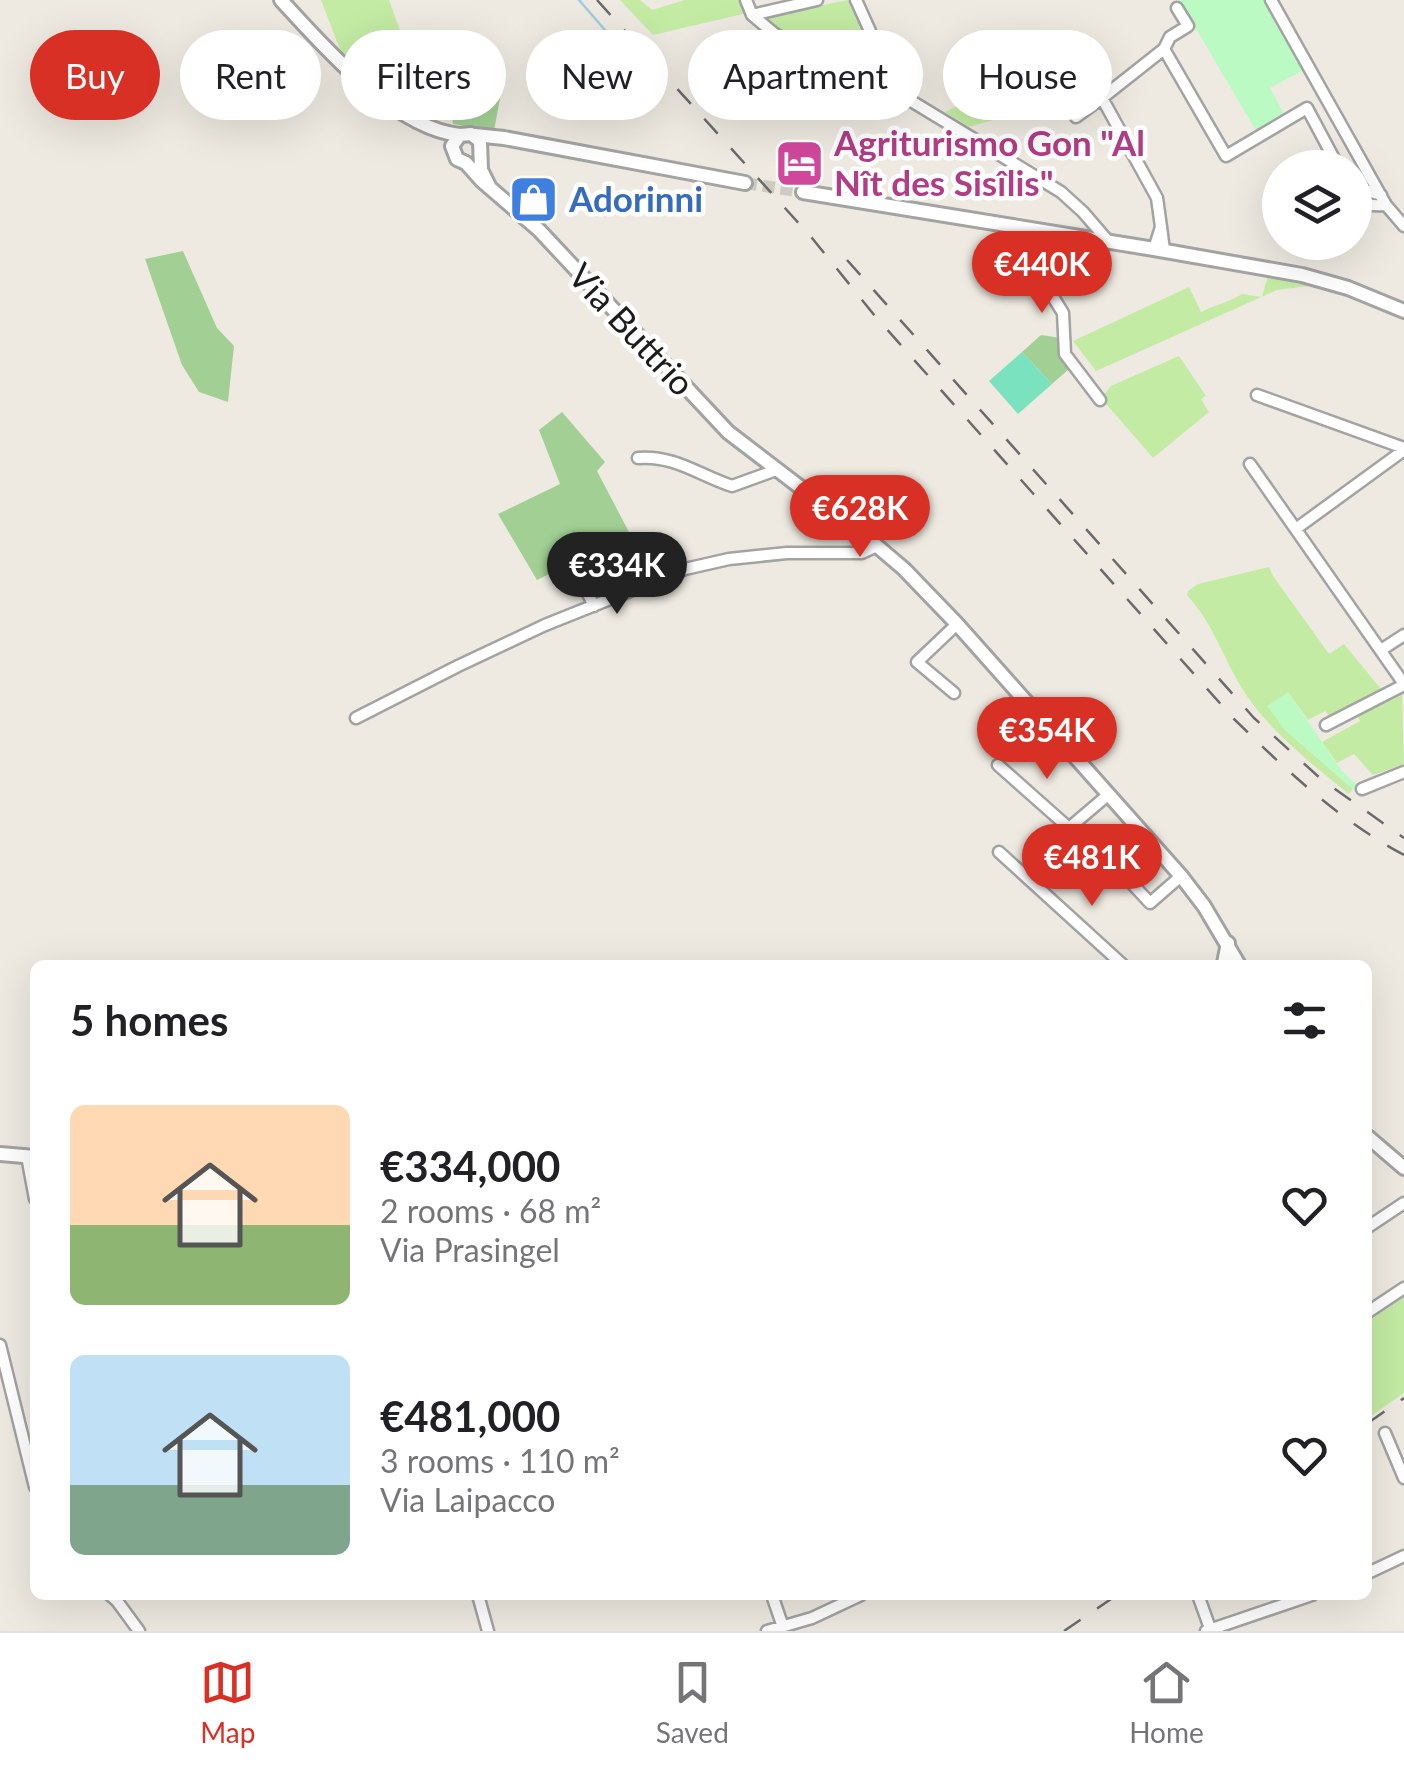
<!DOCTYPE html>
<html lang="en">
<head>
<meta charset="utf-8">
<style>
  :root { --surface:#fff; --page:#f6f6f6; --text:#202124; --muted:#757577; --line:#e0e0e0; --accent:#d93025 }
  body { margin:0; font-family:Lato,sans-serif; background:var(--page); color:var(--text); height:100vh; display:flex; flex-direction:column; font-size:38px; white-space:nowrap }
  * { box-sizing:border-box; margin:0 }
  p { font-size:32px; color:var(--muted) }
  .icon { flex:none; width:55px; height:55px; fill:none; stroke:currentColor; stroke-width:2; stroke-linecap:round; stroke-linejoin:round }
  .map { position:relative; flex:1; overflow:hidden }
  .panel { position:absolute; left:30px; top:960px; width:1342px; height:640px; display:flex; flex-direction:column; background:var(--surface); border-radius:15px; box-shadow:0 10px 40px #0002 }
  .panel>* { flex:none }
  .banner { position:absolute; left:30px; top:30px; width:1345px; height:90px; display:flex; gap:20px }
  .buttons { position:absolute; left:1262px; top:150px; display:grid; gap:20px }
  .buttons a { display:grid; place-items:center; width:110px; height:110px; border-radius:50%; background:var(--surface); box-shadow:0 10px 40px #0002; font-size:50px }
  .price { position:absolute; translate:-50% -85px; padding:0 22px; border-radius:35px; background:var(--accent); color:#fff; font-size:32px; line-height:65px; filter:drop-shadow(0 2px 5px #0008) }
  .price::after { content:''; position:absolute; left:50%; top:60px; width:30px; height:22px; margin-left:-15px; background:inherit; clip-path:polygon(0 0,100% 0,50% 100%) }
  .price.selected { background:#222; color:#fff }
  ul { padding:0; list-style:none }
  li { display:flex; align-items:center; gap:30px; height:250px; padding:0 40px }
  li span { display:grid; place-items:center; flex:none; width:280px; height:200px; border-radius:15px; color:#555 }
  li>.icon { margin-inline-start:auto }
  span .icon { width:120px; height:120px; fill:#fffc; stroke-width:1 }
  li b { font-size:42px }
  h2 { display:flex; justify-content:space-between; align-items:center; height:120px; padding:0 40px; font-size:42px }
  .chip { padding:0 35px; border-radius:45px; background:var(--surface); box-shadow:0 10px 40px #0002; font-size:35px; line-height:90px }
  .chip.selected { background:var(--accent); color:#fff }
  .menu { display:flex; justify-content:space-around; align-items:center; height:140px; border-top:2px solid var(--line); background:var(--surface); font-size:28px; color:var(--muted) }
  .menu a { display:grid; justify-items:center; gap:5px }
  .menu .selected { color:var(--accent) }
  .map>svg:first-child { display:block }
  .grass { fill:#c3eba4 }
  .forest { fill:#a2d094 }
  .park { fill:#bbfbc3 }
  .pitch { fill:#7be2bf }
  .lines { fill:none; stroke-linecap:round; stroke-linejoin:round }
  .stream { stroke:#9fcdde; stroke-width:2.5 }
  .tertiary-tunnel { stroke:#cecbc3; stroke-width:12; stroke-dasharray:12 6; stroke-linecap:butt }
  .minor-casing { stroke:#a3a3a3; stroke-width:15 }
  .tertiary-casing { stroke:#a3a3a3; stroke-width:18 }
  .minor { stroke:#fff; stroke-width:10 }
  .tertiary { stroke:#fff; stroke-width:12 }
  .rail { stroke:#6a6a6a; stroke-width:2.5; stroke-dasharray:20 20; stroke-linecap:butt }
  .labels { text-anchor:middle; stroke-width:9; stroke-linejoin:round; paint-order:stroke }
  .hotel-label { font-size:35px; font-weight:bold; fill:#b23c85; stroke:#fff; text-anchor:start }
  .shop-label { font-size:35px; font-weight:bold; fill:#366cbe; stroke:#fff; text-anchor:start }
  .street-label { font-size:35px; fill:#1c1c1c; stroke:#fff }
</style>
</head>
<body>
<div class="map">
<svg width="1404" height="1631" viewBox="0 0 1404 1631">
  <rect width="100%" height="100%" fill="#eeeae1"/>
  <!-- grass -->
  <path class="grass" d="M 321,0 L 389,0 L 432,119 L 397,103 L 346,65 Z
    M 620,0 L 640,0 L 652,10 L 685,0 L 741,0 L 747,13 L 653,35 Z
    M 848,0 L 887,76 L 886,83 L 882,84 L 814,52 L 819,33 L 786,37 L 765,24 L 765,19 L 770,16 Z
    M 1039,65 L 1055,102 L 969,127 L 945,112 Z
    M 1268,275 L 1315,285 L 1277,290 L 1096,371 L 1073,341 L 1189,287 L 1201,312 C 1215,305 1230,302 1242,294 L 1262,297 Z
    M 1179,356 L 1206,396 L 1201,399 L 1209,412 L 1153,458 L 1101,398 L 1111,386 Z
    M 1269,567 L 1273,576 L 1329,654 L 1344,644 L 1381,689 L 1330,717 L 1325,711 L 1308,720 L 1288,692 L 1284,729 L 1353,789 L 1349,794 C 1313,765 1273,734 1247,696 C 1224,662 1216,627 1187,595 L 1188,591 L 1198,584 Z
    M 1402,695 L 1404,764 L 1373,775 L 1354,754 L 1337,763 L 1322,742 L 1360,721 L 1358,717 Z
    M 1404,1297 L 1404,1393 L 1368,1418 L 1368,1321 Z"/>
  <!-- forest -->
  <path class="forest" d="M 505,71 L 494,131 L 453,124 L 448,89 Z
    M 183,251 L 217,328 L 234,346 L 228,402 L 199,392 L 182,365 L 145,259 Z
    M 1041,335 L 1061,338 L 1059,357 L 1069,369 L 1052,384 L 1022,352 Z
    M 562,412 L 605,462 L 597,471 L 630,534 L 537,580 L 498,514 L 560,484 L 539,430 Z"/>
  <!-- park -->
  <path class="park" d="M 1179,0 L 1264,0 L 1304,70 L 1270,88 L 1284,114 L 1256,131 Z
    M 1288,692 L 1341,770 L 1357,785 L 1353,789 L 1284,729 L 1267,706 Z"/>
  <!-- pitch -->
  <path class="pitch" d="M 1022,352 L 1052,384 L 1018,414 L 989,381 Z"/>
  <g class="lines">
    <!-- stream -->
    <path class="stream" d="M 579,0 L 617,44 L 623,44"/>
    <!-- tertiary-tunnel -->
    <path class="tertiary-tunnel" d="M 745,183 L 803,192"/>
    <defs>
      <path id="minor" d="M 746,0 L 752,15 L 775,34 L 882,88 L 903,96 L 1061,192 L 1083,212 L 1108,241
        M 856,0 L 879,51 L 903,95
        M 1271,0 L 1386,205 L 1404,226
        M 752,15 L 817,0
        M 1164,49 L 1170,37 L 1188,26 L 1177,8
        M 1076,117 L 1102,98
        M 1355,187 L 1381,195
        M 1355,194 C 1363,206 1373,206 1386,205
        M 1161,227 L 1157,198 L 1102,98 L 1164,49 L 1226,156 L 1307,108 L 1339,168
        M 1060,233 L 1038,260 L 1037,271 L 1063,313 L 1065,354 L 1100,400
        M 1154,249 L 1161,227 L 1164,250
        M 1257,395 L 1404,448
        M 638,458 C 674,455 699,475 732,486 L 776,470
        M 1250,464 L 1404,684
        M 1297,528 L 1404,450
        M 573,564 L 594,606
        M 1381,650 L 1404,635
        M 954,693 L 917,662 L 957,624
        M 356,718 L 458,666 L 545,625 L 685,569 L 729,559 L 787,553 L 862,553 L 877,546
        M 1326,725 L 1404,685
        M 998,765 L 1069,828 L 1109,794
        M 1362,789 L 1404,772
        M 999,852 L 1123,965
        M 1113,863 L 1150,903 L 1181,876
        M 27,1156 L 35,1199
        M 1368,1227 L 1404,1203
        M 1368,1312 L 1404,1288
        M 0,1345 L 35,1487
        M 1385,1433 L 1404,1478
        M 1368,1573 L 1404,1556
        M 110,1595 L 117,1601 L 139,1631
        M 478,1595 L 488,1631
        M 772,1595 L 783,1627
        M 1198,1595 L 1211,1631
        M 767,1631 L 812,1618 L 861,1595
        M 1206,1631 L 1312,1595"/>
      <path id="tertiary" d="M 281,0 C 323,46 395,129 460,135
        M 475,135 L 504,138 L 745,183
        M 489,186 L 481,170 L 480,141 L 471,134 L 460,135 L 452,146 L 457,159 L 466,163 L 482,181 L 539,230 L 728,432 L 877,546 L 904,569 L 957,624 L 1181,876 L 1204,906 L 1239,965
        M 803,192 L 1154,249 L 1302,275 L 1348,288 L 1404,311
        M 1224,963 L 1228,943
        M 1368,1137 L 1404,1168
        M 0,1154 L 35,1157"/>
    </defs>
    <!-- minor casing -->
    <use href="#minor" class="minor-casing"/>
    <!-- tertiary casing -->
    <use href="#tertiary" class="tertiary-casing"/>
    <!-- minor -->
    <use href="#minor" class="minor"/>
    <!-- tertiary -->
    <use href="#tertiary" class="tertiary"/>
    <!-- rail -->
    <path class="rail" d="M 597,0 L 812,238 L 875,316 L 1234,719 C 1286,770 1340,821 1404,855
      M 847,260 L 1254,718 L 1321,779 L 1404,838
      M 1368,1423 L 1404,1398
      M 1064,1631 L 1117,1595"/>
  </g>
  <!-- icons -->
  <defs>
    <symbol id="hotel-square" viewBox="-11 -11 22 22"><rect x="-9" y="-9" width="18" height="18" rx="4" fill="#d1479c" stroke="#fff"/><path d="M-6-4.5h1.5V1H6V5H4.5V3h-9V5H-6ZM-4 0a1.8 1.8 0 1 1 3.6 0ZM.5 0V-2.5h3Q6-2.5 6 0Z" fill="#fff"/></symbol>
    <symbol id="shop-square" viewBox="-11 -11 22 22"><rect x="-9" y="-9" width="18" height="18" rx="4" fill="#3f7fe0" stroke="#fff"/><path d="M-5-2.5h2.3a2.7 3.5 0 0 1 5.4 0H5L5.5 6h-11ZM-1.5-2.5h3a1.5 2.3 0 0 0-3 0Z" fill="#fff"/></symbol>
  </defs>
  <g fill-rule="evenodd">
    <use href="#hotel-square" x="772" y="136" width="55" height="55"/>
    <use href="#shop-square" x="506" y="172" width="55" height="55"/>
  </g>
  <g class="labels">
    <!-- hotel labels -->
    <g class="hotel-label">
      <text x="834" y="156">Agriturismo Gon "Al<tspan x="834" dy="40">Nît des Sisîlis"</tspan></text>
    </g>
    <!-- shop labels -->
    <g class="shop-label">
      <text x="569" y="212">Adorinni</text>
    </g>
    <!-- street labels -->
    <g class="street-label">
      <text transform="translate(631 330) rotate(47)" y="12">Via Buttrio</text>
    </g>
  </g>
</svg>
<div class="buttons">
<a><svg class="icon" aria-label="layers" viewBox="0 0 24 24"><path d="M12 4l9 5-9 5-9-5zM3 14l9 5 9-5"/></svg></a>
</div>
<b class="price" style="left:1042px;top:316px">€440K</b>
<b class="price" style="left:860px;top:560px">€628K</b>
<b class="price selected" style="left:617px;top:617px">€334K</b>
<b class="price" style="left:1047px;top:782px">€354K</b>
<b class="price" style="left:1092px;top:909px">€481K</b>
<div class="banner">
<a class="chip selected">Buy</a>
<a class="chip">Rent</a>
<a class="chip">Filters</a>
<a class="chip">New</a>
<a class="chip">Apartment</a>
<a class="chip">House</a>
</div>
<section class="panel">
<h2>5 homes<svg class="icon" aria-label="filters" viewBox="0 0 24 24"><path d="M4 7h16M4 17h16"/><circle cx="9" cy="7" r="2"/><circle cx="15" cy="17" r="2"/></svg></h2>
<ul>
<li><span style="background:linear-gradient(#ffd9b3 60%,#8fb573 0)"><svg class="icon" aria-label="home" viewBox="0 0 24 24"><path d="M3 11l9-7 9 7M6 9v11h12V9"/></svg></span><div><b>€334,000</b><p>2 rooms · 68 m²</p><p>Via Prasingel</p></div><svg class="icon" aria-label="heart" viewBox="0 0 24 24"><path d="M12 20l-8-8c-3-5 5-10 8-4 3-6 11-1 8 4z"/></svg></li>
<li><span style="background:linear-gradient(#bfe0f5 65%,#7fa58c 0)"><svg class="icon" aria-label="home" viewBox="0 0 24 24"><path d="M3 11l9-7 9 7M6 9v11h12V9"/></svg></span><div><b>€481,000</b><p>3 rooms · 110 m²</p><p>Via Laipacco</p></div><svg class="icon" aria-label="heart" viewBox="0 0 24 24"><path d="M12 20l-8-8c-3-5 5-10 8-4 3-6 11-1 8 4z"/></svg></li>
</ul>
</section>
</div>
<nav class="menu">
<a class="selected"><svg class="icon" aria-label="map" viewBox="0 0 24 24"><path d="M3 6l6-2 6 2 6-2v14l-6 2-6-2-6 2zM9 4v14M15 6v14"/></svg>Map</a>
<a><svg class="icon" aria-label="saved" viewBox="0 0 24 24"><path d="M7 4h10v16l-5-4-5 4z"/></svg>Saved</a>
<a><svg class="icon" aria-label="home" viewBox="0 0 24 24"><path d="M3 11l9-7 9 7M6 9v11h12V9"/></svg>Home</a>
</nav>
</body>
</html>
